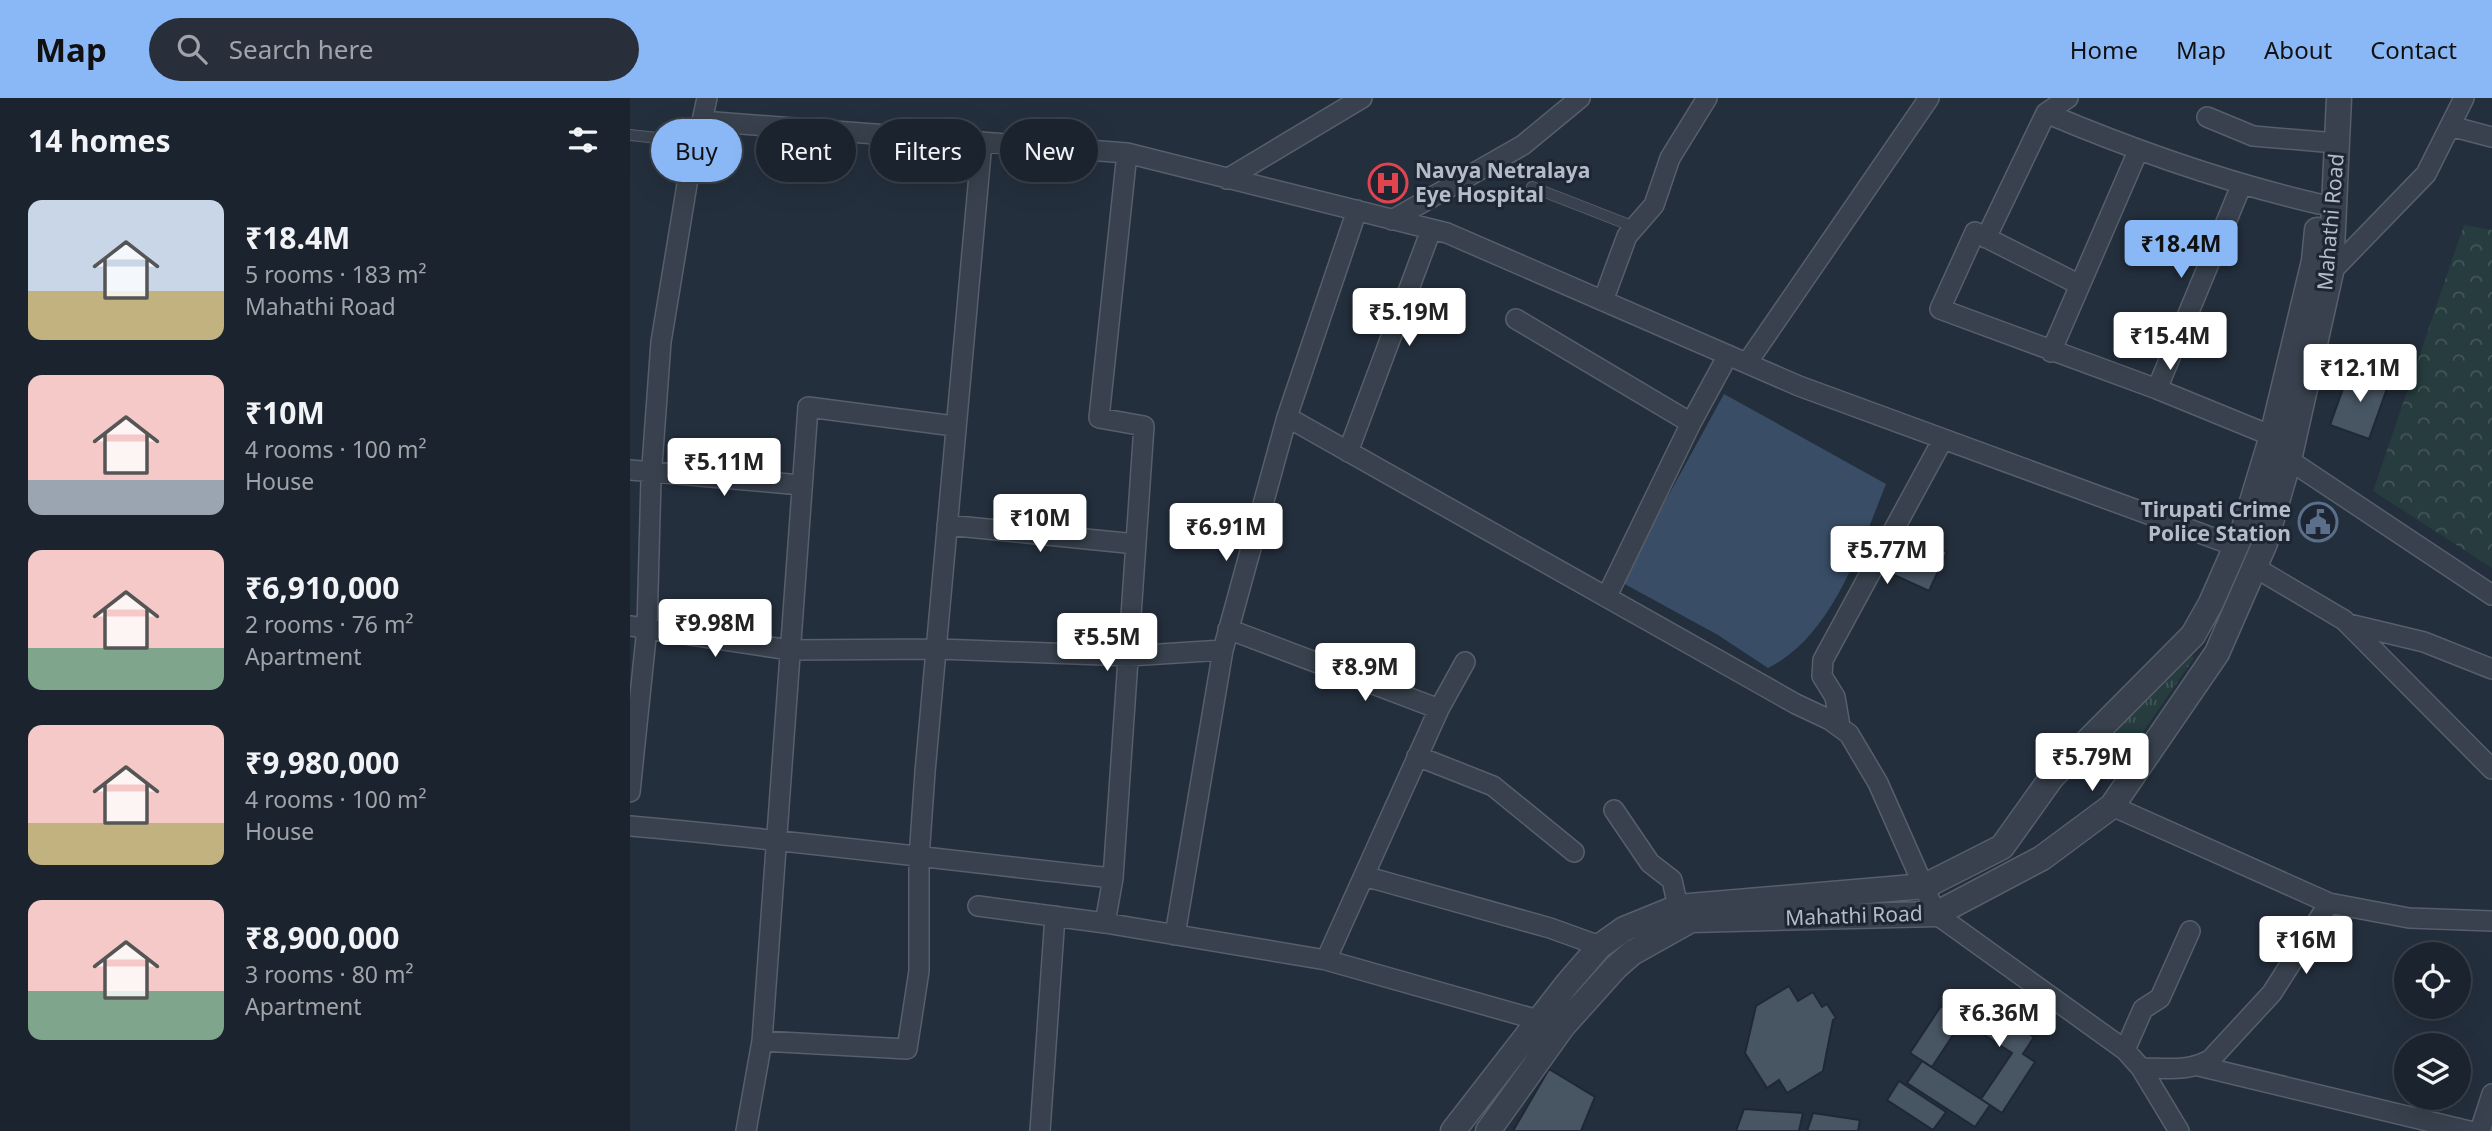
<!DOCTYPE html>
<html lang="en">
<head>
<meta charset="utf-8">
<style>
  :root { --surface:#1b232e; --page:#282f3a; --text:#f1f3f6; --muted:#a0a4aa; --line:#39404a; --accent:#8ab8f6 }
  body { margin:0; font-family:"Noto Sans",sans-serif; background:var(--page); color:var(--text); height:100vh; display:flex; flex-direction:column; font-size:26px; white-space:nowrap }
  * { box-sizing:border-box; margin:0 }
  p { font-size:23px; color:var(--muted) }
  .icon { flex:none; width:38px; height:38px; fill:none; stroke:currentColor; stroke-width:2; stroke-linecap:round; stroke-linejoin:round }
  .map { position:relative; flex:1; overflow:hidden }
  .details { display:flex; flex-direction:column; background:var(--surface); width:630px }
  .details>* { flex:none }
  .guide { position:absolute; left:21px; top:21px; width:665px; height:63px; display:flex; gap:14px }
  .fabs { position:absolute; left:1764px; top:844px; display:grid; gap:14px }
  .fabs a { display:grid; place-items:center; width:77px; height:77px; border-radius:50%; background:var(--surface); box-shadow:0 7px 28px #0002,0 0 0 2px var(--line); font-size:35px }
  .price { position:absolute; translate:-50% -60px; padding:0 16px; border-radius:7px; background:#fff; color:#222; font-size:23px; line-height:46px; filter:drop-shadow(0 2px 4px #0008) }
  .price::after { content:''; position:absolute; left:50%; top:42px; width:21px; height:16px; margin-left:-10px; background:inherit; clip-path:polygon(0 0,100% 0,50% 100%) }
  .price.current { background:var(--accent); color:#111 }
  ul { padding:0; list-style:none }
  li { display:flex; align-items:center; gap:21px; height:175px; padding:0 28px }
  li span { display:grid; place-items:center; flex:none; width:196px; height:140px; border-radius:14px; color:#555 }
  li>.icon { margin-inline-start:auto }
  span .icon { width:84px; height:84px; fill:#fffc; stroke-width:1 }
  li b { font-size:30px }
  h2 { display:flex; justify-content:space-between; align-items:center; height:84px; padding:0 28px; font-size:30px }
  .pill { padding:0 24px; border-radius:32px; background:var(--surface); box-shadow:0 7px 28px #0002,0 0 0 2px var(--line); font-size:24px; line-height:63px }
  .pill.current { background:var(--accent); color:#111 }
  header { display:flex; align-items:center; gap:42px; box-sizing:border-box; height:98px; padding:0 35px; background:var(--accent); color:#111 }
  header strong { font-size:33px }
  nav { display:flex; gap:38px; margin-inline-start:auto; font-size:24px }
  .search { width:490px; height:63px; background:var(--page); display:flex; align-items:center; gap:18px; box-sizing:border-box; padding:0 24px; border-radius:38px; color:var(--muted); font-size:26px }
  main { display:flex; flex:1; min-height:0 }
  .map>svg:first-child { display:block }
  .grass { fill:url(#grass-tufts) }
  .park { fill:url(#park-crowns) }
  .water { fill:#394e66 }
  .building { fill:#485563; stroke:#1f2834; stroke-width:2 }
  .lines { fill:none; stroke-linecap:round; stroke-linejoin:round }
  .service-casing { stroke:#565f6b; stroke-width:12 }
  .minor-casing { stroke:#565f6b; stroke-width:22 }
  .tertiary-casing { stroke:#565f6b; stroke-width:27 }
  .service { stroke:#38414d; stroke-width:10 }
  .minor { stroke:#38414d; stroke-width:19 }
  .tertiary { stroke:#38414d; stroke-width:24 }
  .labels { text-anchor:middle; stroke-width:6; stroke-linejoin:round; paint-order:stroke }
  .poi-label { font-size:21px; font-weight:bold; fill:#b3bcc8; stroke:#1d2632; text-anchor:start }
  .street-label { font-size:21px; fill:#b3bcc8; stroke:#1d2632 }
</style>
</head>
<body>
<header>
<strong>Map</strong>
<div class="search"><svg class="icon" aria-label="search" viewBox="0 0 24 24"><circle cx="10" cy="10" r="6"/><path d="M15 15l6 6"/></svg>Search here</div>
<nav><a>Home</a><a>Map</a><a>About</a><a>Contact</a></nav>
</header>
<main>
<section class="details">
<h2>14 homes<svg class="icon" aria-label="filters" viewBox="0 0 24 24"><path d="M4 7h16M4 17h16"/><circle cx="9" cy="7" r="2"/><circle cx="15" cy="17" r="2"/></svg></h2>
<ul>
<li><span style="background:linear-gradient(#c9d6e8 65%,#c2b280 0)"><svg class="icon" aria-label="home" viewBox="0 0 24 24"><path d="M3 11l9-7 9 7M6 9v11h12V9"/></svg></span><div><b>₹18.4M</b><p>5 rooms · 183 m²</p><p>Mahathi Road</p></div></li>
<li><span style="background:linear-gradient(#f6c9c9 75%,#9aa5b1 0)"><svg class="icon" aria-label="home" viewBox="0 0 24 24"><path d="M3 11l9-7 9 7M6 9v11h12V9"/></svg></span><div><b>₹10M</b><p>4 rooms · 100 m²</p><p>House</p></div></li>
<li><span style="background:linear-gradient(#f6c9c9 70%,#7fa58c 0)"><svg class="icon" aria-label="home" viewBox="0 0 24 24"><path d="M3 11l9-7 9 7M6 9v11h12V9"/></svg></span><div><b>₹6,910,000</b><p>2 rooms · 76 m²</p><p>Apartment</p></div></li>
<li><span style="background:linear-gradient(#f6c9c9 70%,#c2b280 0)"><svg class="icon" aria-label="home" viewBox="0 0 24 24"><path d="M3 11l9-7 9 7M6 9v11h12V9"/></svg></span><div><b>₹9,980,000</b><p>4 rooms · 100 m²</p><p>House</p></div></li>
<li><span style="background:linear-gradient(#f6c9c9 65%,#7fa58c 0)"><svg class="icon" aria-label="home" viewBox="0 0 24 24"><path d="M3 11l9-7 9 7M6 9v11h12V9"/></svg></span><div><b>₹8,900,000</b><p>3 rooms · 80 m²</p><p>Apartment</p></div></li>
</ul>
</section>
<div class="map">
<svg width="1862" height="1033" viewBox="0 0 1862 1033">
  <defs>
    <pattern id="grass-tufts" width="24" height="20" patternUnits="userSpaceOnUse" patternTransform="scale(1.75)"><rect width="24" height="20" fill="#263c3e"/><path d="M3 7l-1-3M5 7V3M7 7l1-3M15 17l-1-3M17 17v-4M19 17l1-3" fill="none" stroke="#435658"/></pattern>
    <pattern id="park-crowns" width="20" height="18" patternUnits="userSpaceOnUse" patternTransform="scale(1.75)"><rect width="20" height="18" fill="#263c3e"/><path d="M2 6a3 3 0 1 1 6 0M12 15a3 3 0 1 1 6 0" fill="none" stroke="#435658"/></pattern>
  </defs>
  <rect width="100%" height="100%" fill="#242f3d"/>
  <!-- grass -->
  <path class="grass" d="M 1559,556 L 1564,560 L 1479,683 L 1450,668 Z"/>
  <!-- park -->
  <path class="park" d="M 1834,127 L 1862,132 L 1862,470 L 1743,393 Z"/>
  <!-- water -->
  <path class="water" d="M 1094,296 L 1256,386 C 1231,448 1202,539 1138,570 L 1088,537 L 991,484 Z"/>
  <!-- building -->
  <path class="building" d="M 755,65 L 775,86 L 763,98 L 743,77 Z
    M 1720,271 L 1759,285 L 1739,341 L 1700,327 Z
    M 1269,431 L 1317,454 L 1299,493 L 1251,471 Z
    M 1159,888 L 1168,903 L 1183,894 L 1192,909 L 1197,906 L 1206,920 L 1203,922 L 1193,973 L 1157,995 L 1149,982 L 1137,990 L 1115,955 L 1126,908 Z
    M 1336,895 L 1404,939 L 1393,956 L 1405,964 L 1372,1015 L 1351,1001 L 1382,955 L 1322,916 Z
    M 1311,908 L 1333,922 L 1302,969 L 1280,955 Z
    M 1292,963 L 1360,1007 L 1345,1029 L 1277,985 Z
    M 919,971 L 965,999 L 951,1033 L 883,1033 Z
    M 1269,983 L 1316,1014 L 1303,1032 L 1257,1002 Z
    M 1114,1011 L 1173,1015 L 1169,1033 L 1106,1033 Z
    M 1183,1015 L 1230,1022 L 1228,1033 L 1177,1033 Z"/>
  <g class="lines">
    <defs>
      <path id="service" d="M 0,37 L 64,44
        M 902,89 L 1002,128"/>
      <path id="minor" d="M 77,0 L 72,23 L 497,55 L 817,135 L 1169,288 L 1605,448
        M 1438,0 L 1416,15 C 1506,53 1594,84 1689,106
        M 1577,19 L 1623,38 L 1694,44
        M 1820,28 L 1862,39
        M 597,81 L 732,0
        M 762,122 L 893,47 L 950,0
        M 1356,140 L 1416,15
        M 1696,171 L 1701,174 L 1796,76 L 1834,0
        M 1450,187 L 1345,134 L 1310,211 L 1527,291 L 1642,338
        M 973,203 L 997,138 L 1024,107 L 1040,60 L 1077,0
        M 886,221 L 1061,325
        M 1421,254 L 1508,53
        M 1117,265 L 1299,0
        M 1527,291 L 1611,88
        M 657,319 L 1166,606 L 1200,622 L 1219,636 L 1248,685 L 1306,816 L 1495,952 L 1511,970 L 1549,1033
        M 718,354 L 801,132
        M 1659,362 L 1862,497
        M 0,372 L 171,387
        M 317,427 L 506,446
        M 1626,470 L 1714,522 L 1862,671
        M 977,498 L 1061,325 L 1098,257
        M 1719,526 L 1794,544 L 1862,571
        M 0,528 L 160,552 L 309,551 L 499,558 L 593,552
        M 598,531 L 809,611 L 835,564
        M 1210,628 L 1205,599 L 1192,578 L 1193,562 L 1312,343
        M 787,658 L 863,688 L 944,754
        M 0,694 L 17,530 L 21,381 L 31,244 L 64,44 L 72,23
        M 1482,708 L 1699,805
        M 984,712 L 1020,765 L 1042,782 L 1048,809
        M 0,728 C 161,742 322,763 483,780
        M 734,778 L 920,830 L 970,848
        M 348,808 L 475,825 L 696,862 L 908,922
        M 475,825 L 483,780 L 514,328 L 469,320 L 497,55
        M 545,837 L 593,552 L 657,319 L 727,112
        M 696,862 L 809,611
        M 132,943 L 277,951 L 289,873 L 289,760 L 295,674 L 352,44
        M 1495,952 L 1513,911 L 1530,900 L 1560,833
        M 1569,968 L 1839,1033
        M 1511,970 C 1535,970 1560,974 1581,961 L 1642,895 L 1699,805 L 1779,820 L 1862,823
        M 116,1033 L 132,943 L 178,309 L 324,328
        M 410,1033 L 425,818
        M 1850,1033 L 1862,996"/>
      <path id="tertiary" d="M 823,1033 L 938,885 L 970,848 L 994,831 L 1048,809 L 1295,788 L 1372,749 L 1422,679 L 1563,537 L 1581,505 L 1614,430 L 1642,338 L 1684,163 L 1687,132
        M 858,1033 L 933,928 L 986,869 L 1002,855 L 1061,822 L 1306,816 L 1412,760 L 1482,708 L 1587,555 L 1635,445 L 1659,362 L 1701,174 L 1709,0"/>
    </defs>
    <!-- service casing -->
    <use href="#service" class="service-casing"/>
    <!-- minor casing -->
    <use href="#minor" class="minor-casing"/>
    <!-- tertiary casing -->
    <use href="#tertiary" class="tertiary-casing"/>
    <!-- service -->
    <use href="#service" class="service"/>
    <!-- minor -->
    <use href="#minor" class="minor"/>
    <!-- tertiary -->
    <use href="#tertiary" class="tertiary"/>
  </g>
  <!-- icons -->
  <defs>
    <symbol id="hospital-ring" viewBox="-11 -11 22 22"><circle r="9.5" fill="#1d2632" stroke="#e0444e" stroke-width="1.5"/><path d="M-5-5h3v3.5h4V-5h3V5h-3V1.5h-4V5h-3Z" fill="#e0444e"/></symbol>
    <symbol id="civic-ring" viewBox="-11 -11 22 22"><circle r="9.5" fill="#1d2632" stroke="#5c6f8a" stroke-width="1.5"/><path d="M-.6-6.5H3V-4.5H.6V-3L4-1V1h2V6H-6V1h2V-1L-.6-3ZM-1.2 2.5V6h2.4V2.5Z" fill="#5c6f8a"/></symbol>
  </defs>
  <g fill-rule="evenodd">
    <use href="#hospital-ring" x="736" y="63" width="44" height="44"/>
    <use href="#civic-ring" x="1666" y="402" width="44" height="44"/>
  </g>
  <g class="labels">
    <!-- poi labels -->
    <g class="poi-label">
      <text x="785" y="80">Navya Netralaya<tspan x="785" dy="24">Eye Hospital</tspan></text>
      <text x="1661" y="419" text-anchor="end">Tirupati Crime<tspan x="1661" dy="24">Police Station</tspan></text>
    </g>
    <!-- street labels -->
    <g class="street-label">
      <text transform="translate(1701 124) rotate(-85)" y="7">Mahathi Road</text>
      <text transform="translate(1224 818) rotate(-2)" y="7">Mahathi Road</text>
    </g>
  </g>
</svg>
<div class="fabs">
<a><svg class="icon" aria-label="locate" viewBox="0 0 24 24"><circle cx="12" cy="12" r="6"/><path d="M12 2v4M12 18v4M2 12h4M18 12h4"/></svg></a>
<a><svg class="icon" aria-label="layers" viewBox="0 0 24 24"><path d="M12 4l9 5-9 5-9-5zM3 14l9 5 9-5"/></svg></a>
</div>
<b class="price current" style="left:1551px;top:182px">₹18.4M</b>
<b class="price" style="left:779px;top:250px">₹5.19M</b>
<b class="price" style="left:1540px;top:274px">₹15.4M</b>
<b class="price" style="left:1730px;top:306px">₹12.1M</b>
<b class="price" style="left:94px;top:400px">₹5.11M</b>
<b class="price" style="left:410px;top:456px">₹10M</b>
<b class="price" style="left:596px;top:465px">₹6.91M</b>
<b class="price" style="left:1257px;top:488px">₹5.77M</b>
<b class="price" style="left:85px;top:561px">₹9.98M</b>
<b class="price" style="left:477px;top:575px">₹5.5M</b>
<b class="price" style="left:735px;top:605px">₹8.9M</b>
<b class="price" style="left:1462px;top:695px">₹5.79M</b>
<b class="price" style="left:1676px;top:878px">₹16M</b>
<b class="price" style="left:1369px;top:951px">₹6.36M</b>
<div class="guide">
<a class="pill current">Buy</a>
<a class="pill">Rent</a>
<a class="pill">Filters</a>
<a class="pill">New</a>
</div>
</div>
</main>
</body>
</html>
